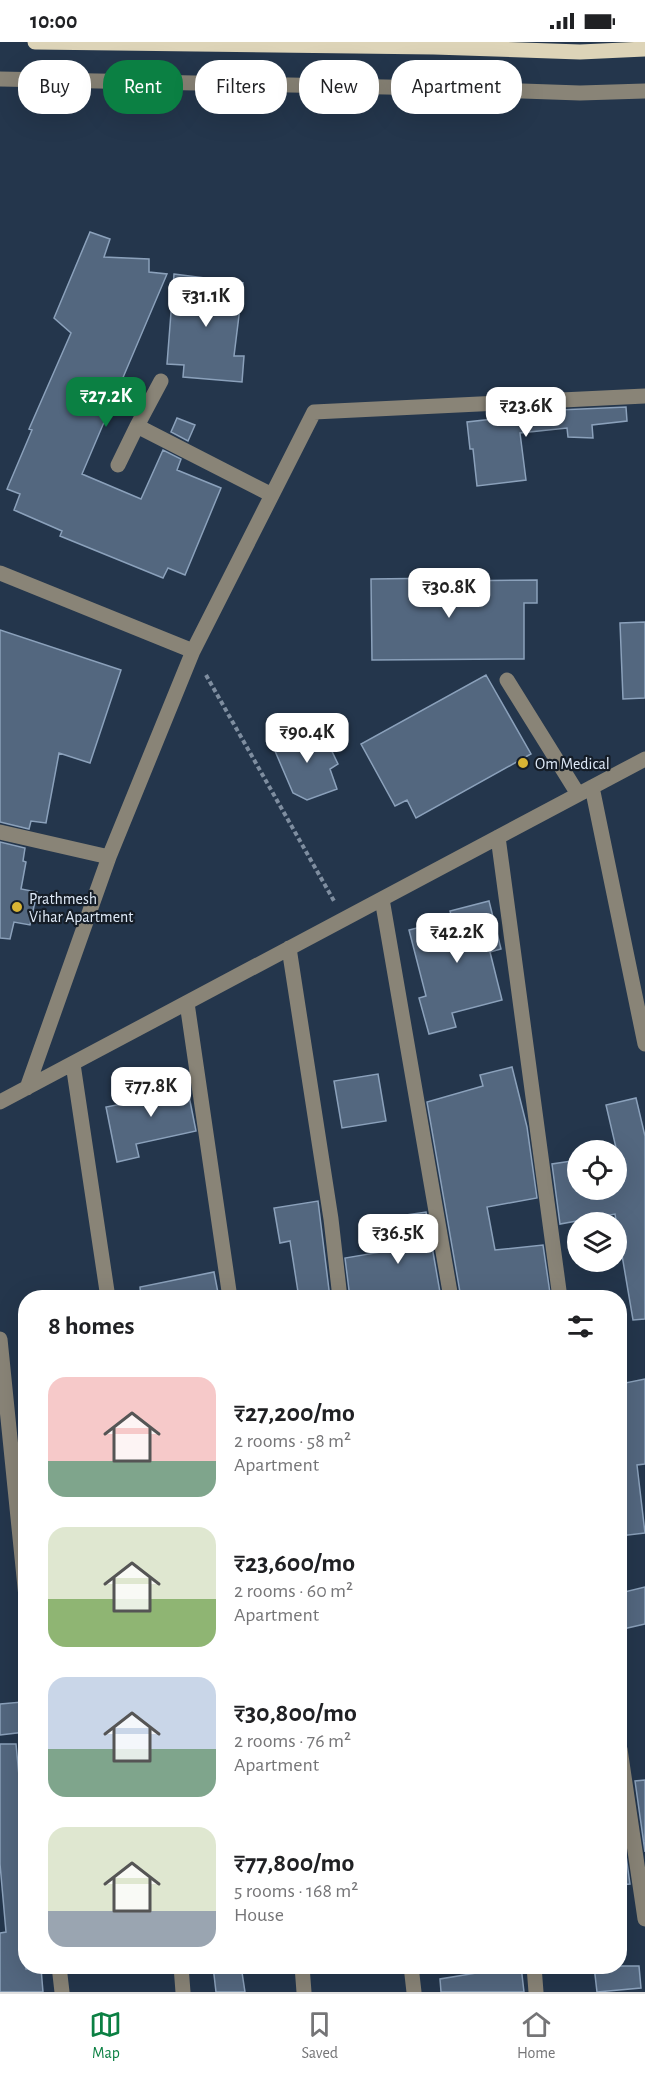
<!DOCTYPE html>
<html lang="en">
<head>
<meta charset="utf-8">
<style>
  :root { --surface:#fff; --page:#f2f2f2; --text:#202124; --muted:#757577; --line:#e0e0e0; --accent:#0b8043 }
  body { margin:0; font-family:"Alegreya Sans",sans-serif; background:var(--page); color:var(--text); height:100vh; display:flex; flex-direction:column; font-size:22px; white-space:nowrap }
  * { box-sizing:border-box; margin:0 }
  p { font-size:20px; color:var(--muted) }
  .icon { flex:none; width:33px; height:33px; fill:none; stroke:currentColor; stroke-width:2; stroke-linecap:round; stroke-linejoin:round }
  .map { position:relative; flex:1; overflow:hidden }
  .side { position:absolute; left:18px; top:1248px; width:609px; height:684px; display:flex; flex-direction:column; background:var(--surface); border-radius:24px; box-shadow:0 6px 24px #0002 }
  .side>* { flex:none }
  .guide { position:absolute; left:18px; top:18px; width:609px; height:54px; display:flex; gap:12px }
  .fabs { position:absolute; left:567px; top:1098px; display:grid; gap:12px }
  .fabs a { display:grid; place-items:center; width:60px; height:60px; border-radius:50%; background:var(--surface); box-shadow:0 6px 24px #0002; font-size:30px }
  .price { position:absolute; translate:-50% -51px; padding:0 14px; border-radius:12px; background:#fff; color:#222; font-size:20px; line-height:39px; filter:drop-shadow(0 2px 3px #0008) }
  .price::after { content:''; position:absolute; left:50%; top:36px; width:18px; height:14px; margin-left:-9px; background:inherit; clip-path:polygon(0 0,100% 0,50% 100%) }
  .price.current { background:var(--accent); color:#fff }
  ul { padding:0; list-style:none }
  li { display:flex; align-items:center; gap:18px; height:150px; padding:0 30px }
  li span { display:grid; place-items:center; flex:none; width:168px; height:120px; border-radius:18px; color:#555 }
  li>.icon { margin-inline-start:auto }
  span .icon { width:72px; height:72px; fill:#fffc; stroke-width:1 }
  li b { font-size:26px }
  h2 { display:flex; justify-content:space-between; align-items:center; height:72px; padding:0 30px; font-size:26px }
  .pill { padding:0 21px; border-radius:24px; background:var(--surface); box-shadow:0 6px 24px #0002; font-size:21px; line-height:54px }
  .pill.current { background:var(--accent); color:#fff }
  .status { display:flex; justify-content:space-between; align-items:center; height:42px; padding:0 30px; background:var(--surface); direction:ltr }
  .status svg { height:16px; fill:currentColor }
  .dock { display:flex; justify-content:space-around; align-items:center; height:84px; border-top:2px solid var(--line); background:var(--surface); font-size:16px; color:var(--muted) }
  .dock a { display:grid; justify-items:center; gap:3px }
  .dock .current { color:var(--accent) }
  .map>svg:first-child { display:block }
  .building { fill:#53677f; stroke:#8ba1bb; stroke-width:1.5 }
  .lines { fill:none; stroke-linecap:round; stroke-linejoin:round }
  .path { stroke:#7f8ea0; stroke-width:4; stroke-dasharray:4.5 3; stroke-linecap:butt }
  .minor { stroke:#898477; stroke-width:15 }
  .major { stroke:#ddd4b8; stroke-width:15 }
  .poi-dot { fill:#d8b434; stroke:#151d27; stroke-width:2 }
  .labels { text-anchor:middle; stroke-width:4.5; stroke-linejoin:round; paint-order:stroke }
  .poi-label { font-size:16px; fill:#dfeaf8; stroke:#151d27; text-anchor:start }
</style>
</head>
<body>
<div class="status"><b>10:00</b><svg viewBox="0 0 49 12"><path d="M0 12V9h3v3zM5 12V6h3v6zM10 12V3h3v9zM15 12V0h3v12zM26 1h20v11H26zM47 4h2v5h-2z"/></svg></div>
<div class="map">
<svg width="645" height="1950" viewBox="0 0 645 1950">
  <rect width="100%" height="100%" fill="#24364c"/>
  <!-- building -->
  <path class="building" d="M 90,190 L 110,197 L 104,215 L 149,217 L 149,230 L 167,232 L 82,432 L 141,457 L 163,408 L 181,417 L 177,428 L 221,446 L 185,533 L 168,526 L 163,536 L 60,494 L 62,489 L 14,468 L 20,452 L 7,447 L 32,388 L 29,387 L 71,291 L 54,276 Z
    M 174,232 L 243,241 L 234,314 L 244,314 L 242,340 L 183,335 L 184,323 L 167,322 Z
    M 626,365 L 627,379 L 592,383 L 593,396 L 568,395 L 567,386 L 520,391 L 526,438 L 477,444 L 473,407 L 470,407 L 467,380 L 493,377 L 492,371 Z
    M 177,376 L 195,383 L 188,399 L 171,390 Z
    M 449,536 L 449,539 L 537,538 L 537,561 L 524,561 L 524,617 L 372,618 L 371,537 Z
    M 645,580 L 645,656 L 623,657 L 620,581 Z
    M 0,588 L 121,628 L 90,721 L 59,711 L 46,781 L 31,779 L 29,787 L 0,780 Z
    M 486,633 L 531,712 L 416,776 L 407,758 L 395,764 L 361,702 Z
    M 301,685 L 307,693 L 326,697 L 338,722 L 330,727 L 337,747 L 307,758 L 293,751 L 275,709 L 281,693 Z
    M 0,800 L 25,806 L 23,819 L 26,820 L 21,847 L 37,850 L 30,883 L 14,880 L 10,897 L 0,896 Z
    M 489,859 L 501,907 L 490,910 L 502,958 L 452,971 L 456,985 L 429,992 L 419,956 L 426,954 L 409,888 L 452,877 L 450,869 Z
    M 512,1025 L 527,1085 L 537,1156 L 487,1165 L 495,1208 L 543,1203 L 550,1251 L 505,1256 L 461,1256 L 427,1060 L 483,1044 L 480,1033 Z
    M 378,1032 L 386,1079 L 342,1086 L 334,1039 Z
    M 185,1034 L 196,1089 L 136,1102 L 139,1115 L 117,1120 L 106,1065 L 158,1055 L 155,1041 Z
    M 636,1056 L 645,1094 L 645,1277 L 633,1278 L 615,1172 L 560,1182 L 552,1122 L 578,1118 L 578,1148 L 616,1148 L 617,1110 L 606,1063 Z
    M 318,1159 L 330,1256 L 299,1256 L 290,1199 L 280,1201 L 274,1166 Z
    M 426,1170 L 441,1256 L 350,1256 L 345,1216 L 399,1207 L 393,1175 Z
    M 214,1230 L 219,1256 L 141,1256 L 140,1245 Z
    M 645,1337 L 645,1422 L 637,1423 L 645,1491 L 620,1494 L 620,1342 Z
    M 645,1545 L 645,1582 L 623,1587 L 620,1571 L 620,1551 Z
    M 22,1660 L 25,1690 L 0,1693 L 0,1662 Z
    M 0,1702 L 16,1702 L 21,1755 L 26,1754 L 26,1927 L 41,1926 L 43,1950 L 0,1950 L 0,1891 L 6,1890 L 0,1822 Z
    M 645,1738 L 645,1810 L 635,1739 Z
    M 620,1771 L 630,1842 L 620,1843 Z
    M 213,1924 L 241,1924 L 245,1950 L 216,1950 Z
    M 482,1924 L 521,1924 L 524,1950 L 441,1950 L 440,1937 L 483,1930 Z
    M 594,1924 L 639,1924 L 641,1946 L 597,1950 Z"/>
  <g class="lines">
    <!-- path -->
    <path class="path" d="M 206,633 L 334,859"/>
    <!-- minor -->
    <path class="minor" d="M 0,37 L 433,46 L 580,51 L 645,49
      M 161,339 L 137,384 L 272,453
      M 118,423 L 137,384
      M 0,531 L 193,609
      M 507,638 L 578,752
      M 592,745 L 645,1002
      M 0,790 L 109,815
      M 498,795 L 560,1256
      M 382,857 L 451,1256
      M 289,906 L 331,1177 L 340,1256
      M 187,961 L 230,1256
      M 73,1022 L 108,1256
      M 27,1046 L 109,815 L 193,609 L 314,370 L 645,354
      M 0,1060 L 645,717
      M 0,1297 L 26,1555
      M 620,1707 L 645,1877
      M 59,1924 L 62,1950
      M 181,1924 L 183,1950
      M 302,1924 L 304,1950
      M 411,1924 L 414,1950
      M 534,1924 L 536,1950"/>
    <!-- major -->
    <path class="major" d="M 35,0 L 434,5 L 580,10 L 645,7"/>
  </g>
  <!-- markers -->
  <g class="poi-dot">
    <circle cx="523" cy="721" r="6"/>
    <circle cx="17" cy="865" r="6"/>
  </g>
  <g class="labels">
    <!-- poi labels -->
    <g class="poi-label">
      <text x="535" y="727">Om Medical</text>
      <text x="29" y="862">Prathmesh<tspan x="29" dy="18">Vihar Apartment</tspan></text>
    </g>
  </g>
</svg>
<div class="fabs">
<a><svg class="icon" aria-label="locate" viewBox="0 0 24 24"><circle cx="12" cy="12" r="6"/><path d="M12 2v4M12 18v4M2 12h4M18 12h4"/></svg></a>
<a><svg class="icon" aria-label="layers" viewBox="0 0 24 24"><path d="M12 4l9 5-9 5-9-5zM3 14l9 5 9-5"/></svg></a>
</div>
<b class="price" style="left:206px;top:286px">₹31.1K</b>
<b class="price current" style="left:106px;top:386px">₹27.2K</b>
<b class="price" style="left:526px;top:396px">₹23.6K</b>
<b class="price" style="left:449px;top:577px">₹30.8K</b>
<b class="price" style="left:307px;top:722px">₹90.4K</b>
<b class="price" style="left:457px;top:922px">₹42.2K</b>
<b class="price" style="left:151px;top:1076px">₹77.8K</b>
<b class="price" style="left:398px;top:1223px">₹36.5K</b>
<div class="guide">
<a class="pill">Buy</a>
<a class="pill current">Rent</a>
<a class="pill">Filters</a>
<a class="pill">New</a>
<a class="pill">Apartment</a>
</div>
<section class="side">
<h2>8 homes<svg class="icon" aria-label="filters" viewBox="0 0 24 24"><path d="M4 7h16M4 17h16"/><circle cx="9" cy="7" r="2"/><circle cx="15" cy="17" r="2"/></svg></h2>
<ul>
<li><span style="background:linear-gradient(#f6c9c9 70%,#7fa58c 0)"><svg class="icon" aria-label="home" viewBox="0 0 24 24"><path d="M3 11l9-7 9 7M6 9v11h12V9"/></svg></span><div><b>₹27,200/mo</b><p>2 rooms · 58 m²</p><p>Apartment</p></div></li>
<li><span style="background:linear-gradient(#dfe7d0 60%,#8fb573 0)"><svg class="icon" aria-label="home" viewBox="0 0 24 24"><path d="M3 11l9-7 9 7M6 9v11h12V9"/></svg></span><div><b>₹23,600/mo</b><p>2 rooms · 60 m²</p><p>Apartment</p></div></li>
<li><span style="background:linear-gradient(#c9d6e8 60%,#7fa58c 0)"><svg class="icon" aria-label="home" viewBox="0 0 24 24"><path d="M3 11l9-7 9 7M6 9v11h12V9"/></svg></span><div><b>₹30,800/mo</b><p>2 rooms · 76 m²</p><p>Apartment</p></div></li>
<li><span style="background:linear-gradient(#dfe7d0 70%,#9aa5b1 0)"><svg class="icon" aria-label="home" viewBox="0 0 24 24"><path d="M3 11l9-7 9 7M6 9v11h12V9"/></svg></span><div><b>₹77,800/mo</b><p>5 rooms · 168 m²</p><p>House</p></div></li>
</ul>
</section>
</div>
<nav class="dock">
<a class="current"><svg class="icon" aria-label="map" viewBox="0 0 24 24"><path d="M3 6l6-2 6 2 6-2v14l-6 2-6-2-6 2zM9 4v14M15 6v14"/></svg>Map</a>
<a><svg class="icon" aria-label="saved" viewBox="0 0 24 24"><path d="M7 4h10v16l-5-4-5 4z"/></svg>Saved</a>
<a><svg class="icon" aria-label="home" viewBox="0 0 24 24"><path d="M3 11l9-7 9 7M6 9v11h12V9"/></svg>Home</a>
</nav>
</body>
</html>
